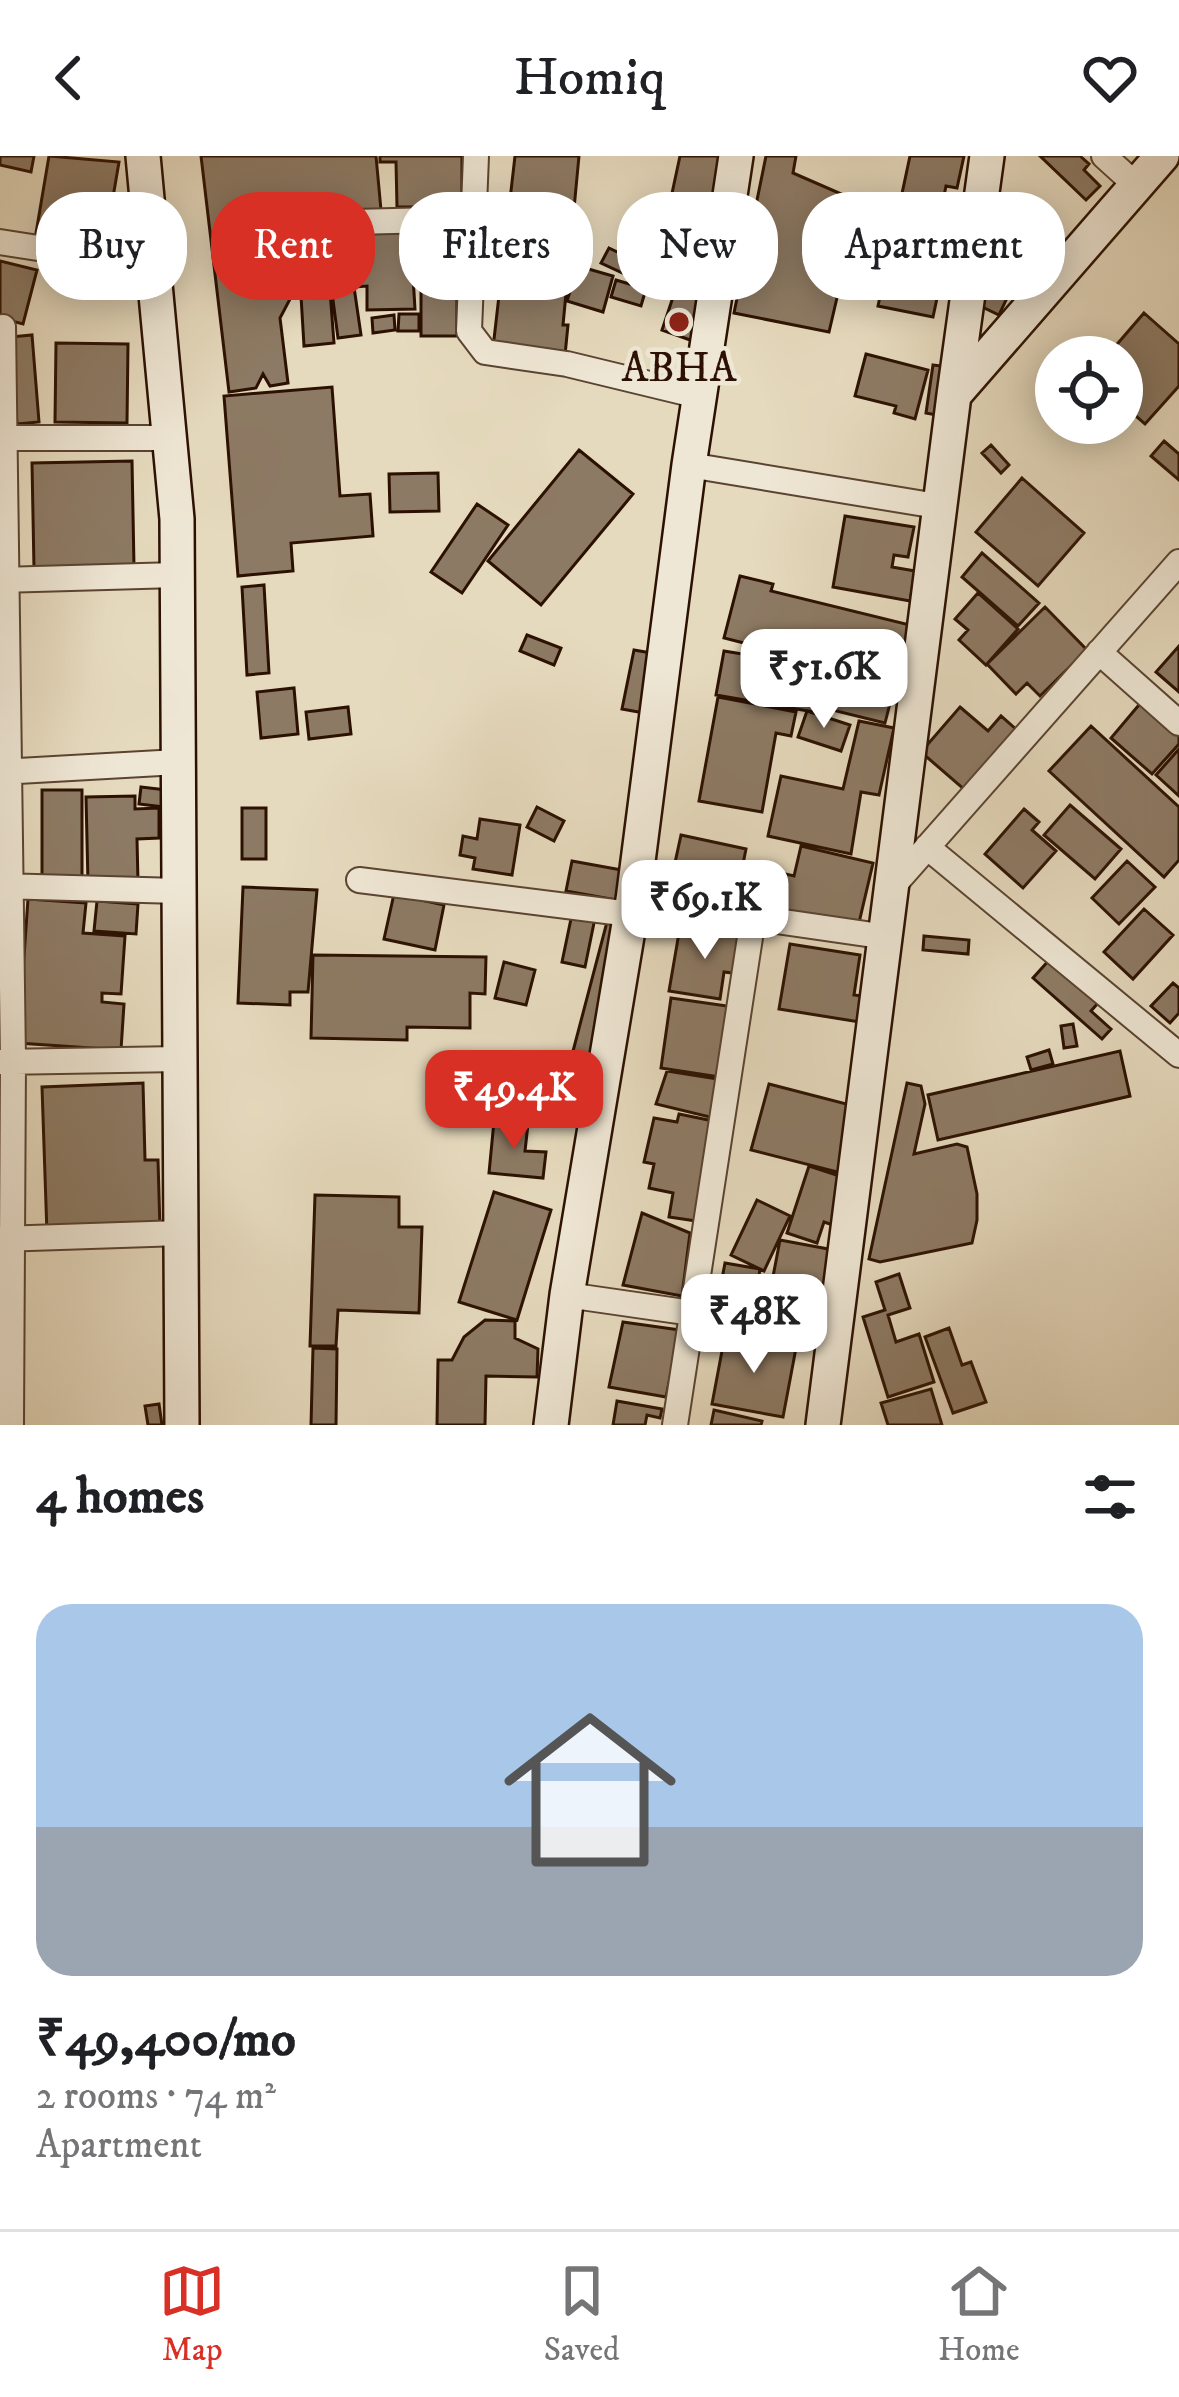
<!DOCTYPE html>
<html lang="en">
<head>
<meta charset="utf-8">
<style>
  :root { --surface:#fff; --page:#f2f2f2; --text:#202124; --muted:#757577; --line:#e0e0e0; --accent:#d93025 }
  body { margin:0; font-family:"IM FELL DW Pica",serif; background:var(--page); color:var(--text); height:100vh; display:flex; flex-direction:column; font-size:45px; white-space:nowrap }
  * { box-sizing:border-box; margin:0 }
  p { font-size:39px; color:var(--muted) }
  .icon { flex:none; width:66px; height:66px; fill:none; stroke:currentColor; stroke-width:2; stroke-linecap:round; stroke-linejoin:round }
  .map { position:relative; height:1269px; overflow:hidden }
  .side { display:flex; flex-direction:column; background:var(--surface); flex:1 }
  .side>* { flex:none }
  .guide { position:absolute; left:36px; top:36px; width:1107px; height:108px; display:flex; gap:24px }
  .buttons { position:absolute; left:1035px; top:180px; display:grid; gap:24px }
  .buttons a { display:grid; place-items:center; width:108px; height:108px; border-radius:50%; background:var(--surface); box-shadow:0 6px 30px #0003; font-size:60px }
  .price { position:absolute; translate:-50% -102px; padding:0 27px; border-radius:24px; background:#fff; color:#222; font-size:39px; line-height:78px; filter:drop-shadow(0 3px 6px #0008) }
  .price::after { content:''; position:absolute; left:50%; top:72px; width:36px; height:27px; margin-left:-18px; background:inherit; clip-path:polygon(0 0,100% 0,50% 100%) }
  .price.on { background:var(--accent); color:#fff }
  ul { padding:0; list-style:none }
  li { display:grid; align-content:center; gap:24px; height:636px; padding:0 36px }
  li+li { border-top:3px solid var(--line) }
  li span { display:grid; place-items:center; height:372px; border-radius:36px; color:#555 }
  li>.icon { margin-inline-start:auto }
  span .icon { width:216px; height:216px; fill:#fffc; stroke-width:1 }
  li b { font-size:51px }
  h2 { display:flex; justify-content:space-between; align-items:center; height:144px; padding:0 36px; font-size:51px }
  .tag { padding:0 42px; border-radius:48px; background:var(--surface); box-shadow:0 6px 30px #0003; font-size:42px; line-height:108px }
  .tag.on { background:var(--accent); color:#fff }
  header { display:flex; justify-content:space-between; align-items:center; height:156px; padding:0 36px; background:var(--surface); font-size:54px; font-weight:600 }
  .tabs { display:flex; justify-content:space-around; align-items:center; height:168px; border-top:3px solid var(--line); background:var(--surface); font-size:33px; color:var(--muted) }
  .tabs a { display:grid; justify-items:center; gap:6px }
  .tabs .on { color:var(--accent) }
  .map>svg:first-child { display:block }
  .building { fill:#8d7a64; stroke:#2c1102; stroke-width:3 }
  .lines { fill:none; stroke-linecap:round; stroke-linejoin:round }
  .street-casing { stroke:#5a4331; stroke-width:28 }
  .secondary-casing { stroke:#2c1102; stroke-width:38 }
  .street { stroke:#efe7d5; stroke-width:24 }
  .secondary { stroke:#efe7d5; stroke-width:33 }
  .poi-dot { fill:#8f2418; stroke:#efe7d5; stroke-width:4.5 }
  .labels { text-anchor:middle; stroke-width:9; stroke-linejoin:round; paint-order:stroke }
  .poi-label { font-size:42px; fill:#2c1102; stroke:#efe7d5 }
</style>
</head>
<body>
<header><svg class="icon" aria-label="back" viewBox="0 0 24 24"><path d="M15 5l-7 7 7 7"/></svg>Homiq<svg class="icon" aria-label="heart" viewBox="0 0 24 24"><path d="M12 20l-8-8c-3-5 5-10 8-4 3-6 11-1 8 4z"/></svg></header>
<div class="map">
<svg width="1179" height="1269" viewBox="0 0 1179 1269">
  <rect width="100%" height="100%" fill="#e6dabe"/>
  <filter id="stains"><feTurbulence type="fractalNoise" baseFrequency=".00167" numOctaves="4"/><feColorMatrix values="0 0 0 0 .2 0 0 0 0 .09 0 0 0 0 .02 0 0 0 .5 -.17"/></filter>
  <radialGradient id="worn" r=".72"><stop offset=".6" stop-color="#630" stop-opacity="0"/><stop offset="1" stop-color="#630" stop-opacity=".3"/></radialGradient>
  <!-- building -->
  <path class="building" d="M 0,0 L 34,0 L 31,16 L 0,9 Z
    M 49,0 L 119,6 L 105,88 L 36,77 Z
    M 201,0 L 376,0 L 381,54 L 298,59 L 297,139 L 290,143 L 280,162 L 288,227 L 270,230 L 263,218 L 256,232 L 229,236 Z
    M 380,0 L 462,0 L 462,51 L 397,51 L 396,6 L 380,6 Z
    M 515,0 L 579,0 L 563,169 L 568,169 L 565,199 L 493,192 Z
    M 680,0 L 725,0 L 704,93 L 662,84 Z
    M 766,0 L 796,0 L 793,17 L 846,40 L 828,81 L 842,88 L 837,98 L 846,103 L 829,176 L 734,157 Z
    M 910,0 L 964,0 L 957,32 L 946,30 L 938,69 L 952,72 L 933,161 L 878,150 Z
    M 1040,0 L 1080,0 L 1089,8 L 1084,14 L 1100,30 L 1086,44 Z
    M 432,68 L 457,68 L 457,180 L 421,180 L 421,129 L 432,129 Z
    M 410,70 L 415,153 L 367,154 L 367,130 L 354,131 L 361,179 L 338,182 L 324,76 Z
    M 863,71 L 881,75 L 877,98 L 858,94 Z
    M 609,92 L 636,105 L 629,120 L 601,107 Z
    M 672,97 L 710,110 L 706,124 L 667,111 Z
    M 995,98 L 1022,110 L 999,159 L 972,146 Z
    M 0,105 L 37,114 L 23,168 L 0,162 Z
    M 578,110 L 613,120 L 603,156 L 567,145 Z
    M 616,124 L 646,133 L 641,150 L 611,141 Z
    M 678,126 L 710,136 L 693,185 L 662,174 Z
    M 330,135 L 334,187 L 304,190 L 301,140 Z
    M 1144,157 L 1179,188 L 1179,230 L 1145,268 L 1122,248 L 1122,201 L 1106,201 Z
    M 399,158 L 419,158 L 419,175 L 398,175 Z
    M 394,159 L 395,174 L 373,177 L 372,162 Z
    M 32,179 L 39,266 L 17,268 L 10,181 Z
    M 56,187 L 128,188 L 127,267 L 55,266 Z
    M 866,198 L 928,214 L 915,263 L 894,257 L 896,250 L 855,240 Z
    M 933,209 L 950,211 L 942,260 L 926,257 Z
    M 332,231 L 340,340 L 370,338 L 373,380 L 291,387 L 293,415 L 238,420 L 224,240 Z
    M 1164,285 L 1179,298 L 1179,324 L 1151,300 Z
    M 991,289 L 1009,309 L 1001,317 L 982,297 Z
    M 579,294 L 633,338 L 541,449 L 488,405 Z
    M 132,305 L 134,411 L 34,413 L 32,307 Z
    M 438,317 L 439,355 L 390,356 L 389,318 Z
    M 1022,322 L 1084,377 L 1038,430 L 976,376 Z
    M 477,348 L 508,369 L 462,437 L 431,416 Z
    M 845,360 L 914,371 L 908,401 L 894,399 L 892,411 L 915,415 L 910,445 L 833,431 Z
    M 982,397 L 1039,447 L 1018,470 L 962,421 Z
    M 740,420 L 773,428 L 771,435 L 910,469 L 885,567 L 824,552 L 835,510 L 724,482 Z
    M 264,429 L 269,517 L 247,519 L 242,431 Z
    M 978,437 L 1018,473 L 986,509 L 959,484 L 968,474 L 955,463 Z
    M 1045,451 L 1087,494 L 1040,540 L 1027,527 L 1016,538 L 987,508 Z
    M 527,479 L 561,492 L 554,509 L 520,495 Z
    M 1179,490 L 1179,536 L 1156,516 Z
    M 634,494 L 657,498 L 644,557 L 622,553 Z
    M 724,495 L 822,511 L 814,556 L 716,539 Z
    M 294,532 L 298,578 L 261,582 L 257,536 Z
    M 718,541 L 796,556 L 791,580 L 776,577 L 762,656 L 699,645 Z
    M 1144,543 L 1179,574 L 1179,588 L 1152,618 L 1111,582 Z
    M 348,551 L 351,578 L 309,583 L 306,556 Z
    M 960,551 L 988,575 L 1001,560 L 1018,575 L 966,635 L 921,596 Z
    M 807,555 L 850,569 L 841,595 L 798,581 Z
    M 859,565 L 894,572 L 879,639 L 861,636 L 851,698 L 768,680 L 781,620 L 843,633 Z
    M 1091,570 L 1179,651 L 1179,704 L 1164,721 L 1049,615 Z
    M 1179,593 L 1179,640 L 1156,619 Z
    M 141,631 L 167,634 L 164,651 L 139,648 Z
    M 42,634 L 82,634 L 82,729 L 42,729 Z
    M 135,640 L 135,653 L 159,652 L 159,682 L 137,683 L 138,726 L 88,727 L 86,641 Z
    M 1070,649 L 1121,693 L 1095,723 L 1044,679 Z
    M 537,651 L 564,665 L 554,685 L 527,671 Z
    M 242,652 L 266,652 L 266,703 L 242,703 Z
    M 1024,653 L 1039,666 L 1032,674 L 1056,695 L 1023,732 L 985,698 Z
    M 480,663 L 520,669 L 512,719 L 473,713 L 475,702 L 460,699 L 463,680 L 477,683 Z
    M 681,679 L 746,693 L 740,723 L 716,718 L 710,748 L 668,739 Z
    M 801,690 L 873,707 L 858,771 L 743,745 L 751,710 L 794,720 Z
    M 572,705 L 627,715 L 622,745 L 566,735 Z
    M 1127,705 L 1155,731 L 1119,768 L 1092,742 Z
    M 243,731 L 317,734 L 308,836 L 290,836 L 290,849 L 238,847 Z
    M 394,738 L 444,749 L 435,794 L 384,783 Z
    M 28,743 L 86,747 L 83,777 L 125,780 L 121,838 L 102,837 L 102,846 L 124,848 L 121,894 L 18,887 Z
    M 97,745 L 138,748 L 136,778 L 94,775 Z
    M 1144,753 L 1173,779 L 1133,823 L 1104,796 Z
    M 572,758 L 595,762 L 585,811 L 562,806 Z
    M 608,762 L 629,767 L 593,905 L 572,899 Z
    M 680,771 L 747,782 L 740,818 L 724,816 L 720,843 L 669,835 Z
    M 924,780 L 969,784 L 968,798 L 923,794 Z
    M 790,788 L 860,799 L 854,839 L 870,841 L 866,867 L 779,853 Z
    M 313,799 L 486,801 L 485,838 L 470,837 L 470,872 L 407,871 L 407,884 L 311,882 Z
    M 1050,803 L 1099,846 L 1091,855 L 1111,873 L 1102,883 L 1033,822 Z
    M 504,806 L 535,814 L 526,849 L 495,842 Z
    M 1173,827 L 1179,832 L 1179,857 L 1170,867 L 1151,850 Z
    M 671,842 L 734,851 L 726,922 L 661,912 Z
    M 1073,868 L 1077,890 L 1064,892 L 1061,870 Z
    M 1049,894 L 1053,908 L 1031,914 L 1027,901 Z
    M 1120,895 L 1130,940 L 938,984 L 928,939 Z
    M 667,915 L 724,924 L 718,963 L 656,948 Z
    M 143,927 L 145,1004 L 158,1004 L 160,1074 L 47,1078 L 42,931 Z
    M 907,927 L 921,930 L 925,948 L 914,998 L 957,988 L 967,991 L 977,1038 L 977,1064 L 972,1087 L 880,1106 L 869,1103 Z
    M 769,928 L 862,952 L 845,1018 L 751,994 Z
    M 679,958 L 718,966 L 703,1066 L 669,1061 L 673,1037 L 649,1032 L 654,1008 L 644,1006 L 654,962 L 677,966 Z
    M 494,965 L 528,968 L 525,995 L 546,996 L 543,1022 L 489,1017 Z
    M 809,1010 L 855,1025 L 839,1071 L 824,1066 L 817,1087 L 787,1077 Z
    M 494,1036 L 551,1054 L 517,1164 L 459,1146 Z
    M 315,1039 L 399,1041 L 399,1071 L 422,1071 L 419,1157 L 338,1154 L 336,1190 L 310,1190 Z
    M 757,1044 L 790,1060 L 764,1115 L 731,1099 Z
    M 642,1057 L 690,1077 L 682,1140 L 623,1129 Z
    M 780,1084 L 839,1095 L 825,1164 L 767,1152 Z
    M 725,1107 L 760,1113 L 753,1155 L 717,1149 Z
    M 899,1118 L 910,1152 L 888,1159 L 896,1186 L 919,1178 L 934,1226 L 888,1241 L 863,1161 L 885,1154 L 876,1126 Z
    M 485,1164 L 515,1165 L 515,1182 L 538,1193 L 537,1221 L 486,1220 L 485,1269 L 437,1269 L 438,1204 L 452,1204 L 464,1181 Z
    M 623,1166 L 680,1174 L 666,1241 L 609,1231 Z
    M 949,1172 L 962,1209 L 971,1206 L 986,1246 L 953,1257 L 925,1181 Z
    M 725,1179 L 796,1192 L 783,1261 L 712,1248 Z
    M 313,1192 L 337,1193 L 336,1269 L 311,1269 Z
    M 931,1233 L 942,1269 L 888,1269 L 881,1247 Z
    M 617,1245 L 662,1253 L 660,1262 L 647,1259 L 645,1269 L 613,1269 Z
    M 159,1248 L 162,1269 L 148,1269 L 145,1250 Z
    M 714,1254 L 762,1265 L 761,1269 L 711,1269 Z"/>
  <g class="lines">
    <defs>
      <path id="street" d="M 476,0 L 469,175 L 485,196 L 567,208 L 699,240
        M 1104,0 L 1136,29
        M 314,67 L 473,63
        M 0,86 L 154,110
        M 3,171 L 13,905 L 11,1269
        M 0,282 L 169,282
        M 689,309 L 937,350
        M 0,424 L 177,419
        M 1099,496 L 1179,567
        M 0,616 L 178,606
        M 927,691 L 1179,899
        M 359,724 L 630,758
        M 0,730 L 179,735
        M 893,730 L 1179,406
        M 633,744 L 887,781
        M 0,906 L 180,903
        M 0,1083 L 181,1077
        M 567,1139 L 837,1178
        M 675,1269 L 753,762"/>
      <path id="secondary" d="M 143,0 L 177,363 L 182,1269
        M 987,0 L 954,239 L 1162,0
        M 551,1269 L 567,1139 L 633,744 L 689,309 L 736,0
        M 823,1269 L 954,239"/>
    </defs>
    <!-- street casing -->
    <use href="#street" class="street-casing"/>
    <!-- secondary casing -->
    <use href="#secondary" class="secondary-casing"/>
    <!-- street -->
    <use href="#street" class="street"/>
    <!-- secondary -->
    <use href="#secondary" class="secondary"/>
  </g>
  <!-- markers -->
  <circle class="poi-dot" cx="679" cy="166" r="12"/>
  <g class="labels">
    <!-- poi labels -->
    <g class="poi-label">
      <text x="679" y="225">ABHA</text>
    </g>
  </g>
  <rect width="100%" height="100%" filter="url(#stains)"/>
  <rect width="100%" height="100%" fill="url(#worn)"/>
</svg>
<div class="buttons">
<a><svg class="icon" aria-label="locate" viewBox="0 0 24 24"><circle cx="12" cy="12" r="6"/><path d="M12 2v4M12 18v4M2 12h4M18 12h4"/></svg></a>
</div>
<b class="price" style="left:824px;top:575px">₹51.6K</b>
<b class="price" style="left:705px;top:806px">₹69.1K</b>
<b class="price on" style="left:514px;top:996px">₹49.4K</b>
<b class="price" style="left:754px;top:1220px">₹48K</b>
<div class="guide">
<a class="tag">Buy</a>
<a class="tag on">Rent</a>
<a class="tag">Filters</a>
<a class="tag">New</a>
<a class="tag">Apartment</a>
</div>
</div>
<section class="side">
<h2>4 homes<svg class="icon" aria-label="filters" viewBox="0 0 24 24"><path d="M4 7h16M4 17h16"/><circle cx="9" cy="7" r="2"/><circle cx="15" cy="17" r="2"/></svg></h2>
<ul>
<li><span style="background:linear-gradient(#a9c7e8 60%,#9aa5b1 0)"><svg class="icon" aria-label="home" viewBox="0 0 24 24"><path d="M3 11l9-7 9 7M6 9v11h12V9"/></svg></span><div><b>₹49,400/mo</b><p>2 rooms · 74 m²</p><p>Apartment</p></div></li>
</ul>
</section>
<nav class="tabs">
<a class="on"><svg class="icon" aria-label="map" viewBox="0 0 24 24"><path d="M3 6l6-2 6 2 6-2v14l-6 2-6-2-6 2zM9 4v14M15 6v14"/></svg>Map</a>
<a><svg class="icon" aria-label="saved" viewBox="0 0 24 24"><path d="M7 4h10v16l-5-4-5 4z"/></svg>Saved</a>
<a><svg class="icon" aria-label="home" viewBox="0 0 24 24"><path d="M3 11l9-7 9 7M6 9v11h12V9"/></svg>Home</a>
</nav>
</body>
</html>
